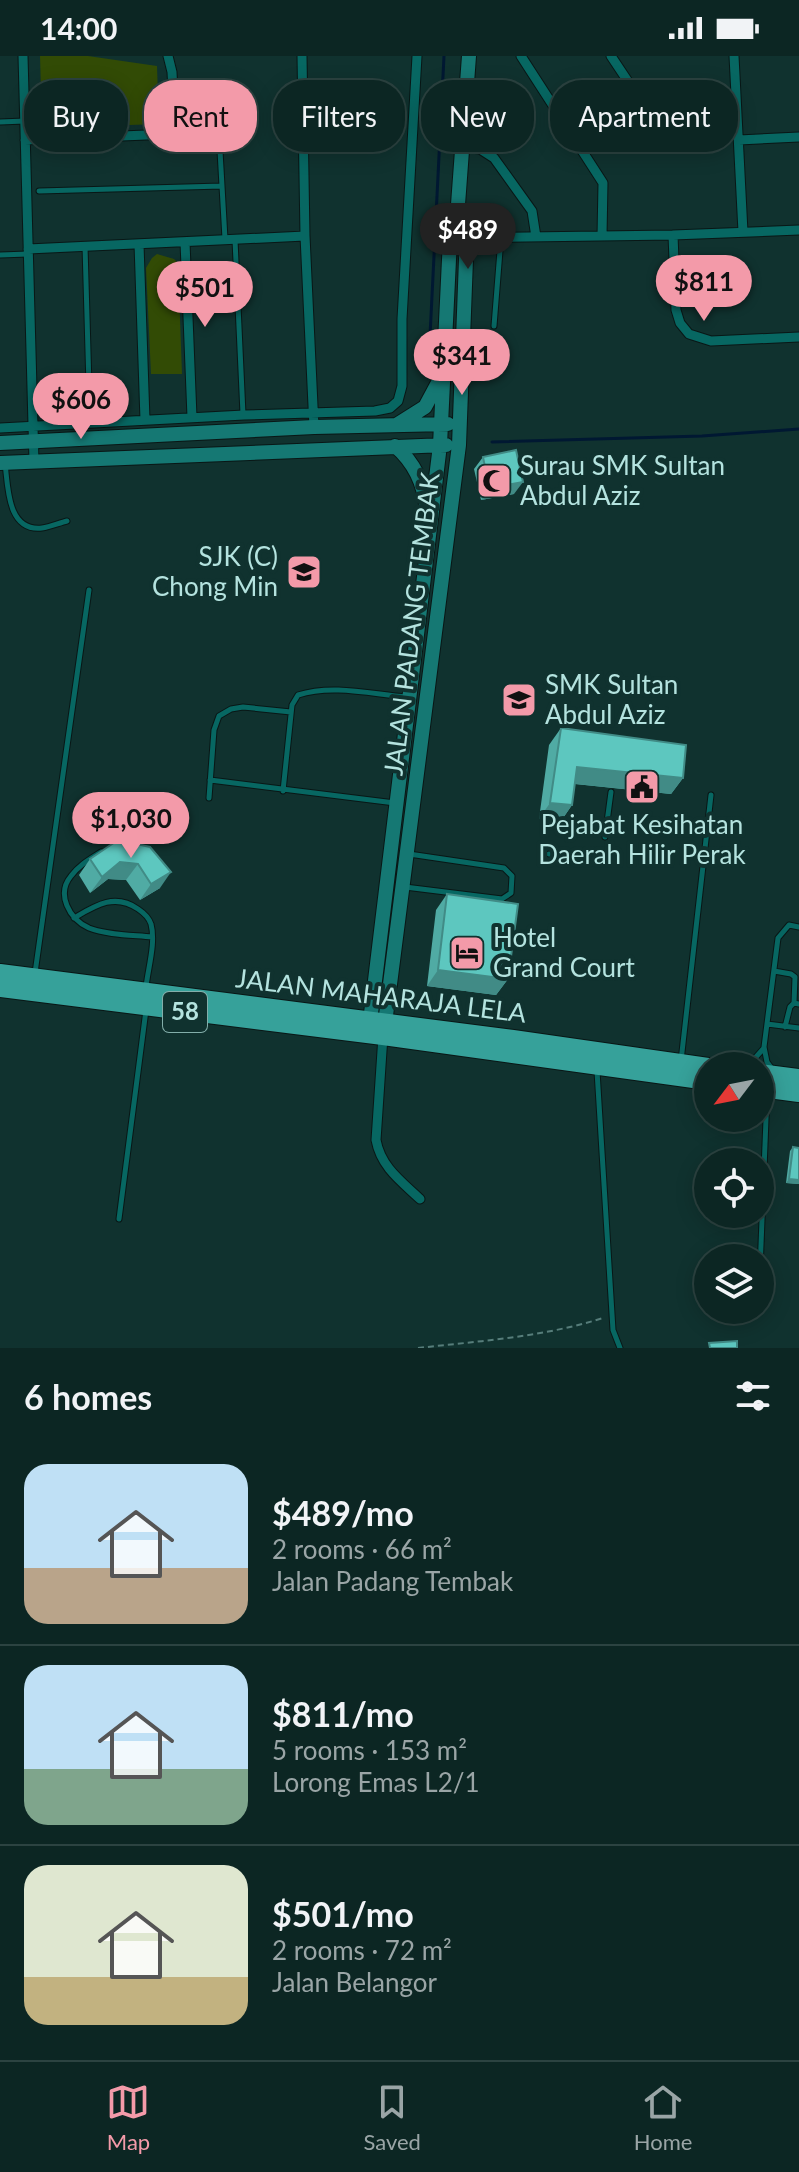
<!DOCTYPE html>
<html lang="en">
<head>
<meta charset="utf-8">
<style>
  :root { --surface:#0c2623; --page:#152e2b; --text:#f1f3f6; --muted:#9aa5a6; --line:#2c4341; --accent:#f39aa9 }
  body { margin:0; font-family:Lato,sans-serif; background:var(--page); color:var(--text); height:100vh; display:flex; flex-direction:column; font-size:30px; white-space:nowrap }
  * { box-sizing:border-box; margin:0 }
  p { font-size:26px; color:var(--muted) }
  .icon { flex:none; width:44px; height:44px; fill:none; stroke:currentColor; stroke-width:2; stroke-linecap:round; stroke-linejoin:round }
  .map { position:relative; height:1292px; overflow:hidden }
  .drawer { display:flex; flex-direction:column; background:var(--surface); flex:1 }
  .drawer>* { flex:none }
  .hud { position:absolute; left:24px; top:24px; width:752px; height:72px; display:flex; gap:16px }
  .needle { width:52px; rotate:238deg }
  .tools { position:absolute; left:694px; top:996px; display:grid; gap:16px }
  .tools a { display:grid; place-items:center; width:80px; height:80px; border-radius:50%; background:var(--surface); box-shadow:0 4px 20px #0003,0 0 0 2px var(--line); font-size:40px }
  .price { position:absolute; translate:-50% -68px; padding:0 18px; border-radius:28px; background:var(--accent); color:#111; font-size:26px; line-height:52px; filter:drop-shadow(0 2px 4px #0008) }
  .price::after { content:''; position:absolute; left:50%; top:48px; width:24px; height:18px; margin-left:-12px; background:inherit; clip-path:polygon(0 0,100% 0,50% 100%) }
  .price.selected { background:#222; color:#fff }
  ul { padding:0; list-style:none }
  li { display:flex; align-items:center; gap:24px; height:200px; padding:0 24px }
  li+li { border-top:2px solid var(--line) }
  li span { display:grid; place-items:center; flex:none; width:224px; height:160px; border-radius:24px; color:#555 }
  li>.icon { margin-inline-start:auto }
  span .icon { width:96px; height:96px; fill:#fffc; stroke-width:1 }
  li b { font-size:34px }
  h2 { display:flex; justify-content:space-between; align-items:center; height:96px; padding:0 24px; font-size:34px }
  .tag { padding:0 28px; border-radius:32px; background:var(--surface); box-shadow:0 4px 20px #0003,0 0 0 2px var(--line); font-size:28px; line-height:72px }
  .tag.selected { background:var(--accent); color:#111 }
  .status { display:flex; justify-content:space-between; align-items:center; height:56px; padding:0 40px; background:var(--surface); direction:ltr }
  .status svg { height:22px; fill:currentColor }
  .tab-bar { display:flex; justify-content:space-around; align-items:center; height:112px; border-top:2px solid var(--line); background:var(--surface); font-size:22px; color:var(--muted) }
  .tab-bar a { display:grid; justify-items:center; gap:4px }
  .tab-bar .selected { color:var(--accent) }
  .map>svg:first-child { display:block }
  .green { fill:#324b05 }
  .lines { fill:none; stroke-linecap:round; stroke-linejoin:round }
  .stream { stroke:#001832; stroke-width:3 }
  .lane-casing { stroke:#091716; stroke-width:7 }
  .street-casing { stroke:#091716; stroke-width:11 }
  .secondary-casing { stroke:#091716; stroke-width:16 }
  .highway-casing { stroke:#091716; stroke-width:20 }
  .path { stroke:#567d7a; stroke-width:2; stroke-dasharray:6 4; stroke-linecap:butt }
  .lane { stroke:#076762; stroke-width:5 }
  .street { stroke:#076762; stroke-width:9 }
  .secondary { stroke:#157873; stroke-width:14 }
  .highway { stroke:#36a19a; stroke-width:18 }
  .wall { fill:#50aba4 }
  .shaded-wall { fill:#418b86 }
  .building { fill:#5dc7bf; stroke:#418b86; stroke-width:2 }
  .labels { text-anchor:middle; stroke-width:8; stroke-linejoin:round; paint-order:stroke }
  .shield { fill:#10322f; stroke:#83aeaa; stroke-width:2 }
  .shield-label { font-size:24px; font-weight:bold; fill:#b4e3df }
  .poi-label { font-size:26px; fill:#b4e3df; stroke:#10322f; text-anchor:start }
  .street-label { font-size:26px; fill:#b4e3df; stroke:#10322f }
</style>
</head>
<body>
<div class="status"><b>14:00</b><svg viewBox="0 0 49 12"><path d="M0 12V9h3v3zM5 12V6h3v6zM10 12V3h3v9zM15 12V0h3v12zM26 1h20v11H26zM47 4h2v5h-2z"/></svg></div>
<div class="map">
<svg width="799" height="1292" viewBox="0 0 799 1292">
  <rect width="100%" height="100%" fill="#10322f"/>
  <!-- green -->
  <path class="green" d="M 40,0 L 88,0 L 157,10 L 159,68 L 42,72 Z
    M 157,198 L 174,203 L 178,207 L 182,318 L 151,318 L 146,212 L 152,202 Z"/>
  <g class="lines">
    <!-- stream -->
    <path class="stream" d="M 430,280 L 444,0
      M 492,386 L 702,380 L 799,373"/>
    <defs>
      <path id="lane" d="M 0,66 L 25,65
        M 219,77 L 225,183
        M 39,135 L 222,130
        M 235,184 L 243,358
        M 85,190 L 90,366
        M 0,199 L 28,198
        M 494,270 L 501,182
        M 5,407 C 8,430 7,476 42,472 C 50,471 59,467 67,465
        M 210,724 L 395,747
        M 283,735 L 292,649 L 298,639 C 332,628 371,638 406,641
        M 209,742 L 214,674 L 219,660 L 231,653 L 243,651 L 291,656
        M 605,781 L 611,736
        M 101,796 C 90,803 79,809 71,820 C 56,838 69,863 89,872 C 107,879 132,879 152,881
        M 549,798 L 598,804
        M 405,831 L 502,843 L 511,837 L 512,820 L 504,812 L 409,798
        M 74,862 C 96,849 115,837 138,853 C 144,857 149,862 151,868 C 156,887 148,912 146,931
        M 774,915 L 791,918 L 795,921 L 794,947
        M 35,917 L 89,534
        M 767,968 L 799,972
        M 785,971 L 790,951 L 794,947 L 799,948
        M 681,1005 L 711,739
        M 748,1010 L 764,992
        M 773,1014 L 767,1006 L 764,991 L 778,882 L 789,869 L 799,871
        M 597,1015 L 613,1274 L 620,1292
        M 119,1163 L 146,954
        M 760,1214 L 767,1038"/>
      <path id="street" d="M 23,0 L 34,406
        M 168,0 L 172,16 L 175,77
        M 302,0 L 305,180 L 314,371
        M 521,0 L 603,127 L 602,180
        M 611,0 L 633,33
        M 734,0 L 743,176
        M 25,84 L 219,76
        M 739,84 L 799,81
        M 461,91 L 480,93 L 494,102 L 532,155 L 536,181
        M 673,179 L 676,254 L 680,267 L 689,278 L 711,285 L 799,281
        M 461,182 L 673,179 L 799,174
        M 185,186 L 192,361
        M 139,188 L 145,364
        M 28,193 L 305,180
        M 0,372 L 244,359 L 375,355 L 390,352 L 398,345 L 402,330 L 402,263 L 417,0
        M 383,980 L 376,1084 C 381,1111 401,1125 420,1143"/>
      <path id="secondary" d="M 398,368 L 425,351 L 440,323
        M 0,387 L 314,371 L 448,368
        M 395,390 C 415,407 425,430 427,456
        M 0,407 L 446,389
        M 369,974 L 440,389 L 450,183 L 457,162 L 469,0
        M 384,975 L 459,389 L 466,203 L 465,182 L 457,162"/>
      <path id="highway" d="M 0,917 L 513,983 L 708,1011
        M 0,932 L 383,980 L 708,1025
        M 760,1017 L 799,1022
        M 760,1032 L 799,1037"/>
    </defs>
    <!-- lane casing -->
    <use href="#lane" class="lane-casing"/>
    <!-- street casing -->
    <use href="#street" class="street-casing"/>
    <!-- secondary casing -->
    <use href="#secondary" class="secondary-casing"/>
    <!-- highway casing -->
    <use href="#highway" class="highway-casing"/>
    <!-- path -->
    <path class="path" d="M 418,1292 C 480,1285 543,1281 603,1262"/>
    <!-- lane -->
    <use href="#lane" class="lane"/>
    <!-- street -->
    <use href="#street" class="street"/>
    <!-- secondary -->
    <use href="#secondary" class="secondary"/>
    <!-- highway -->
    <use href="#highway" class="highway"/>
  </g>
  <!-- wall -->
  <path class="wall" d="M 483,401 L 514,438 L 481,444 L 474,413 Z
    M 561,672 L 683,722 L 671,738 L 575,728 L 572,749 L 561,765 L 539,763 L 549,689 Z
    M 118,784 L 160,832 L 140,844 L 126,824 L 108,823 L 90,837 L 79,819 L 90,803 Z
    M 447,838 L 508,923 L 496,939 L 427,930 L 436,854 Z
    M 793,1091 L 799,1128 L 786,1127 L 790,1095 Z"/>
  <!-- shaded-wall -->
  <path class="shaded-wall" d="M 523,426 L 514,438 L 481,444 L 489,432 Z
    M 577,711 L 683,722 L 671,738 L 566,727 Z
    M 550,747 L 572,749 L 561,765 L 539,763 Z
    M 120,806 L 138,808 L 126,824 L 108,823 L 90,837 L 102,821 Z
    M 171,816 L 160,832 L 140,844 L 151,828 Z
    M 438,914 L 508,923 L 496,939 L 427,930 Z
    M 789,1123 L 799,1124 L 799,1128 L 786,1127 Z"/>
  <!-- building -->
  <path class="building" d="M 516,394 L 523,426 L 489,432 L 483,401 Z
    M 561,672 L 686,689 L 683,722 L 577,711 L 572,749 L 550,747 Z
    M 118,784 L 150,791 L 171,816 L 151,828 L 138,808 L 120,806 L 102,821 L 90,803 Z
    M 447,838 L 518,848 L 508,923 L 438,914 Z
    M 793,1091 L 799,1092 L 799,1124 L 789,1123 Z
    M 737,1285 L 737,1292 L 710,1292 L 709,1287 Z"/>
  <!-- icons -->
  <defs>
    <symbol id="mosque-square" viewBox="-11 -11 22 22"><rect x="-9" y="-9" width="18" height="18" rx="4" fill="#f39aa9" stroke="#10322f"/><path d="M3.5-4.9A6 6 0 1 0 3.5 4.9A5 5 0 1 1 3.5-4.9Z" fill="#111"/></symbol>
    <symbol id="school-square" viewBox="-11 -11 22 22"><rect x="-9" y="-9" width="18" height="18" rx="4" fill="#f39aa9" stroke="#10322f"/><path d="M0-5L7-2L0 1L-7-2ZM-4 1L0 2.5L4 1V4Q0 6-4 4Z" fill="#111"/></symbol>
    <symbol id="civic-square" viewBox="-11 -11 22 22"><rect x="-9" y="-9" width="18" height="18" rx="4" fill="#f39aa9" stroke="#10322f"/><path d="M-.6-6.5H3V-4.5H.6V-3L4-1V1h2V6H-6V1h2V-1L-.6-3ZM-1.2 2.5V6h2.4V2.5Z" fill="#111"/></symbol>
    <symbol id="hotel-square" viewBox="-11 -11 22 22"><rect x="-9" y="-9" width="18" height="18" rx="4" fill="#f39aa9" stroke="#10322f"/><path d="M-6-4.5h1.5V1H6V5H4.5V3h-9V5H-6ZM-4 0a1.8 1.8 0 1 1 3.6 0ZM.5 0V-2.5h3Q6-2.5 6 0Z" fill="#111"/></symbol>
  </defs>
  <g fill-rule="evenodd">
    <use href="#mosque-square" x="474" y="405" width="40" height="40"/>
    <use href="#school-square" x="284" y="496" width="40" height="40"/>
    <use href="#school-square" x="499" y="624" width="40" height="40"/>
    <use href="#civic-square" x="622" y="711" width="40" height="40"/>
    <use href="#hotel-square" x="447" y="877" width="40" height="40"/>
  </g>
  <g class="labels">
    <!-- shield labels -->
    <rect class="shield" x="163" y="936" width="44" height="40" rx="6"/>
    <g class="shield-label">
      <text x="185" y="964">58</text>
    </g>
    <!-- poi labels -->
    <g class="poi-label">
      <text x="520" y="419">Surau SMK Sultan<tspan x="520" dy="30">Abdul Aziz</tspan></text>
      <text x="278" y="510" text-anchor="end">SJK (C)<tspan x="278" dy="30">Chong Min</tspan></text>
      <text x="545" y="638">SMK Sultan<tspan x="545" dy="30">Abdul Aziz</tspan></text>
      <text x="642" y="778" text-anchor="middle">Pejabat Kesihatan<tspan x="642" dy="30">Daerah Hilir Perak</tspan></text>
      <text x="493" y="891">Hotel<tspan x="493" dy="30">Grand Court</tspan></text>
    </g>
    <!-- street labels -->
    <g class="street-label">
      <text transform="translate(412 568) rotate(-83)" y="9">JALAN PADANG TEMBAK</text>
      <text transform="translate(381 940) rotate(7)" y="9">JALAN MAHARAJA LELA</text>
    </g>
  </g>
</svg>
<div class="tools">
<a><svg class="needle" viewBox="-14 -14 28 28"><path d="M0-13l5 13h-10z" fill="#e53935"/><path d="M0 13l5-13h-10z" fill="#9aa5a6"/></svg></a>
<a><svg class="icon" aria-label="locate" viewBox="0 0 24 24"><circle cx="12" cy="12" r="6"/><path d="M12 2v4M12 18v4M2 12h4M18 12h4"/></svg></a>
<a><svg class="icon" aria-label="layers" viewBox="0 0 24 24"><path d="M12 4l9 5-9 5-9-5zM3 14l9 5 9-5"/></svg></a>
</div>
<b class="price selected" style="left:468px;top:215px">$489</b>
<b class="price" style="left:704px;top:267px">$811</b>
<b class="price" style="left:205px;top:273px">$501</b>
<b class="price" style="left:462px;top:341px">$341</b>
<b class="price" style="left:81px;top:385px">$606</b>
<b class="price" style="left:131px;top:804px">$1,030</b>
<div class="hud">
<a class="tag">Buy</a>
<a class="tag selected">Rent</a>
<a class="tag">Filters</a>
<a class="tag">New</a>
<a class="tag">Apartment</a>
</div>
</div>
<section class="drawer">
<h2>6 homes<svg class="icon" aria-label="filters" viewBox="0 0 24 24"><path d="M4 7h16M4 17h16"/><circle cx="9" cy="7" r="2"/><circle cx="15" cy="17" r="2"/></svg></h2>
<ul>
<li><span style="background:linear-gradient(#bfe0f5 65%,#b9a48a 0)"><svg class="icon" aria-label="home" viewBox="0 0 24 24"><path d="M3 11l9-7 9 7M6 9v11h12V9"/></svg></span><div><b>$489/mo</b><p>2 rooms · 66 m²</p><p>Jalan Padang Tembak</p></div></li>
<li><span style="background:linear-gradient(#bfe0f5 65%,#7fa58c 0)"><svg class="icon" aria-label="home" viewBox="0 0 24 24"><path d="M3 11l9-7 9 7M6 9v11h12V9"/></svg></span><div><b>$811/mo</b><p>5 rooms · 153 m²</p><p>Lorong Emas L2/1</p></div></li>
<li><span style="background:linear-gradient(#dfe7d0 70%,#c2b280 0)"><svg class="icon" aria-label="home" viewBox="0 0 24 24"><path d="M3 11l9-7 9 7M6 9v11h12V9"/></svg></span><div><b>$501/mo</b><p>2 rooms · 72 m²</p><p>Jalan Belangor</p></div></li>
</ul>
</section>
<nav class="tab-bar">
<a class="selected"><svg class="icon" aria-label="map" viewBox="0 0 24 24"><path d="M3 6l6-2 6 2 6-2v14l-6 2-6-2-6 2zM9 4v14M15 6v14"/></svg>Map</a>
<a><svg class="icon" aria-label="saved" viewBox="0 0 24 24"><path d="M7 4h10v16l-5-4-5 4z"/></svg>Saved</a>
<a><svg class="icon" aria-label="home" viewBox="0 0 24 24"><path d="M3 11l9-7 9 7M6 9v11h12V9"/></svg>Home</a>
</nav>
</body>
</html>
